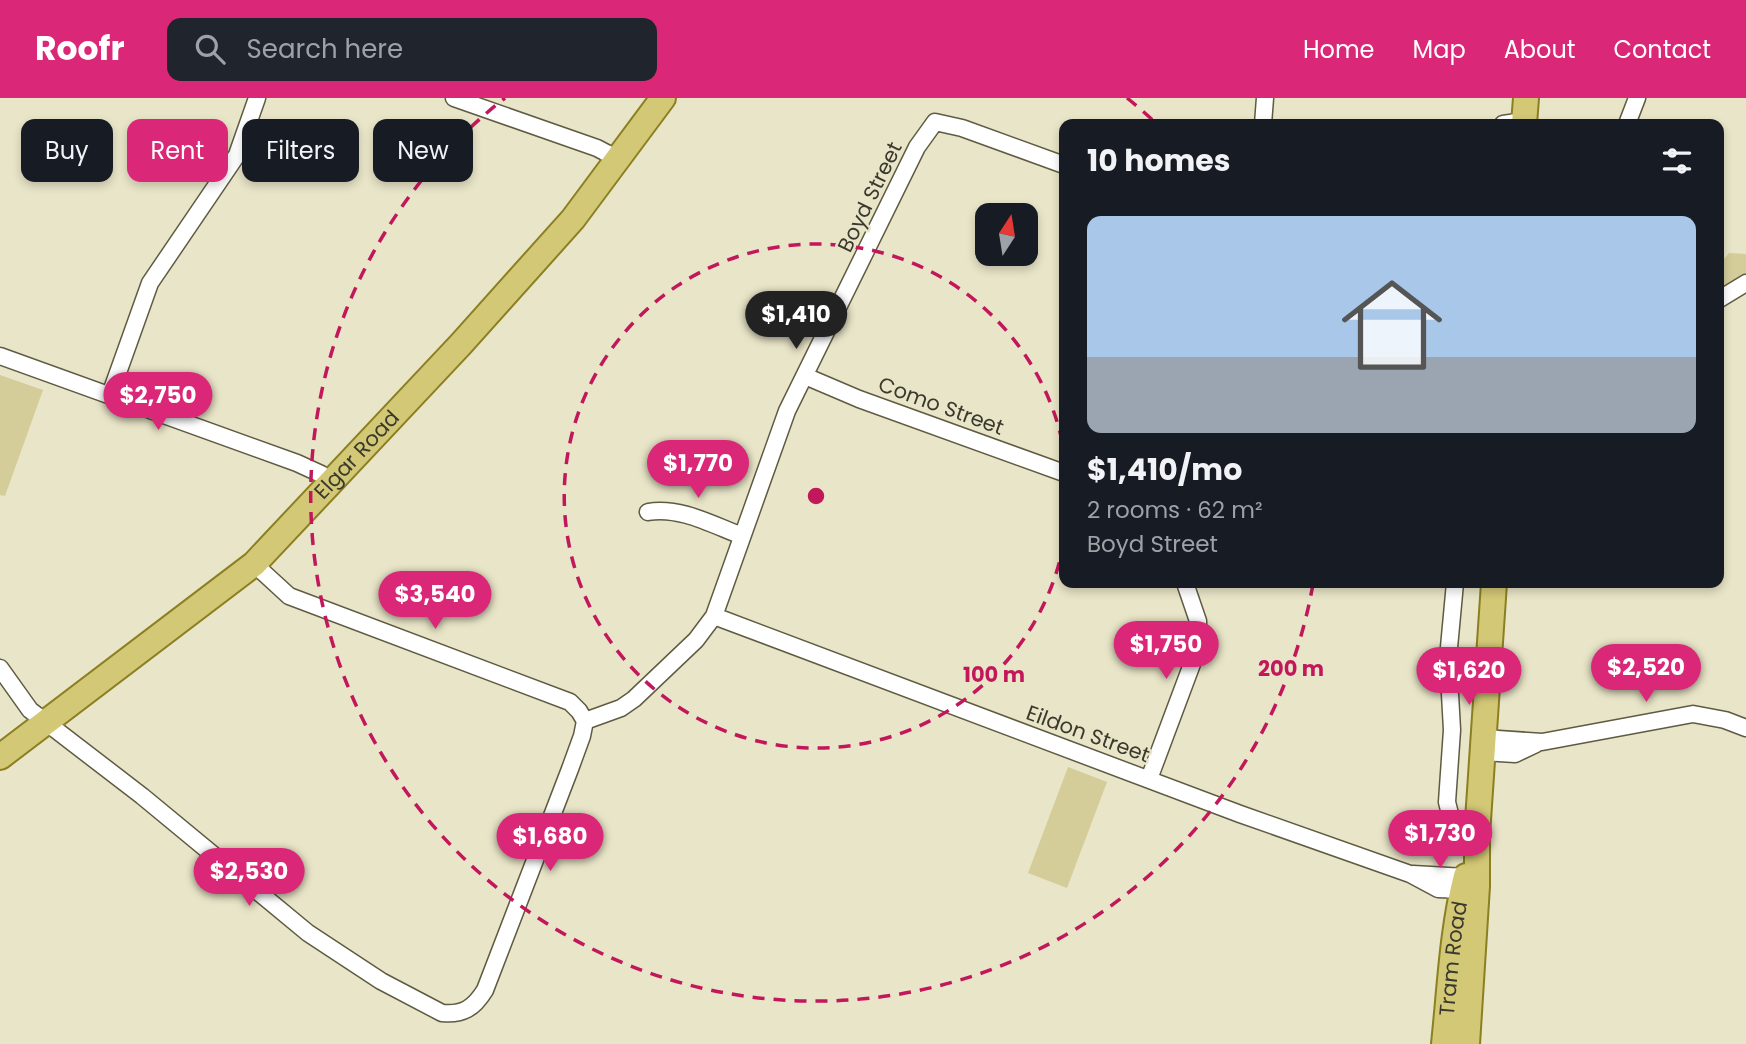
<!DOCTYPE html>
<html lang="en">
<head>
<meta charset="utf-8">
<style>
  :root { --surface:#171b24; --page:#20242c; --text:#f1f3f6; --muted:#9ea1a6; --accent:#db2777 }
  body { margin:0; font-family:Poppins,sans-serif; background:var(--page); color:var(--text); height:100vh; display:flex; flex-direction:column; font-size:26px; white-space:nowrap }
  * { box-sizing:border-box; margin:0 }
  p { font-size:23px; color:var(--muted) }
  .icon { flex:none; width:38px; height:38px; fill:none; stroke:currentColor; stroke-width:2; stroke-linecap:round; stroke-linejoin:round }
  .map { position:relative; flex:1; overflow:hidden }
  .side { position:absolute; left:1059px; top:21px; width:665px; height:469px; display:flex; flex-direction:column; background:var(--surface); border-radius:14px; box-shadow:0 4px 10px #0003 }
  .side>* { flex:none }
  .hud { position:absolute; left:21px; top:21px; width:665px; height:63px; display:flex; gap:14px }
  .needle { width:46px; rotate:12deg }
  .fabs { position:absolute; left:975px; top:105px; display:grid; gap:14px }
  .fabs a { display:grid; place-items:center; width:63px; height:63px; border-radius:14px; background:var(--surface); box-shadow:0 4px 10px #0003; font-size:35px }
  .price { position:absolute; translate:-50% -60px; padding:0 16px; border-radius:24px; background:var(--accent); color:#fff; font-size:23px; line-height:46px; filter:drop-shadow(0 2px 4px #0008) }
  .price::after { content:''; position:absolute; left:50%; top:42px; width:21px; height:16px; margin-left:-10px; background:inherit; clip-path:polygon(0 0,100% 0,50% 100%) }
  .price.selected { background:#222; color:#fff }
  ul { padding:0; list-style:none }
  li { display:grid; align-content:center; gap:14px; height:371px; padding:0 28px }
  li span { display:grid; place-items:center; height:217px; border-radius:14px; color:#555 }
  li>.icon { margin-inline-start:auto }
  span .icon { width:126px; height:126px; fill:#fffc; stroke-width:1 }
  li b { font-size:30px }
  h2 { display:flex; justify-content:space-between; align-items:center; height:84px; padding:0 28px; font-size:30px }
  .pill { padding:0 24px; border-radius:14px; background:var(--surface); box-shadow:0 4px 10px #0003; font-size:24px; line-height:63px }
  .pill.selected { background:var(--accent); color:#fff }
  header { display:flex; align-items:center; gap:42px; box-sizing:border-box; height:98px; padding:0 35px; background:var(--accent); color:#fff }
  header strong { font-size:33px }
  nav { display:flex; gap:38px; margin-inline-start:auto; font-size:24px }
  .search { width:490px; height:63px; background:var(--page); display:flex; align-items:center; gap:18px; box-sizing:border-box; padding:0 24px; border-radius:14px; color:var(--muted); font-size:26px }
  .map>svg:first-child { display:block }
  .green { fill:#d4cd9a }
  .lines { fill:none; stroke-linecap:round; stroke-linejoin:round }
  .street-casing { stroke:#5f5b42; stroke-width:19 }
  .primary-casing { stroke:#8b7f21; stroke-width:28 }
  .street { stroke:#fff; stroke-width:16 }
  .primary { stroke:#d3c876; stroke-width:24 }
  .ring { fill:none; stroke:#c2185b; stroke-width:3.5; stroke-dasharray:12 9 }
  .labels { text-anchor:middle; stroke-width:5; stroke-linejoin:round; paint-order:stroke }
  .street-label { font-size:21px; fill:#3a392d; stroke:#e9e5c8 }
  .centre { fill:#c2185b; stroke:#e9e5c8; stroke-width:3.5 }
  .ring-label { font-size:21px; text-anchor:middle; font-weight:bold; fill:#c2185b; stroke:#e9e5c8; stroke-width:5; stroke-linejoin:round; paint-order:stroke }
</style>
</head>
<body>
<header>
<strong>Roofr</strong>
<div class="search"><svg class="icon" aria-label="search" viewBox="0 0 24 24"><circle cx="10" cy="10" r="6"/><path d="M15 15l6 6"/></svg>Search here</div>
<nav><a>Home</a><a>Map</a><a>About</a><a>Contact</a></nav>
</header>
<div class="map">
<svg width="1746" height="946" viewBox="0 0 1746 946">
  <rect width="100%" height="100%" fill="#e9e5c8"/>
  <!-- green -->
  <path class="green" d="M 1729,155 L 1746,156 L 1746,182 L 1719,195 L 1719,167 Z
    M 0,277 L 43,292 L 5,398 L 0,397 Z
    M 1068,669 L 1107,684 L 1067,790 L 1028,775 Z"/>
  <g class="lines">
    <defs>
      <path id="street" d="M 454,0 L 597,50 L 618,61
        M 1263,26 L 1265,0
        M 1503,26 L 1524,23
        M 1627,26 L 1637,0
        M 1718,202 L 1746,185
        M 0,258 L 297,365 L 321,376 L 331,384
        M 805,278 L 859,301 L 1064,375
        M 110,297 L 150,185 L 237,57 L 257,0
        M 648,414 C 679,408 713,427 742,438
        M 254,466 L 289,498 L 570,604 L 579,613 L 585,623
        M 1455,485 L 1448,560 L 1452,632 L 1447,704 L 1451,720 L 1455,726 L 1477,737
        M 714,518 L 1240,716 L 1410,776 L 1438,791 L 1463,792
        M 0,570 L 30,612 L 142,698 L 308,835 L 381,883 L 442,915 C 463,917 474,910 485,892 L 570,671 L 582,638 L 585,623
        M 585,623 L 621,610 L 634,601 L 696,542 L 714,518 L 787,313 L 917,49 L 935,24 L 962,30 L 1064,67
        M 1484,640 L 1542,644 L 1693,616 L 1725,622 L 1746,630
        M 1483,654 L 1515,656 L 1536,646
        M 1149,681 L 1198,550 L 1198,523 L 1185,485
        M 1413,776 L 1466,779"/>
      <g id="primary">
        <path d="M 1524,26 L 1526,0"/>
        <path id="s1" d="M 0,659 L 254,466 L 461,246 L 573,121 L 663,0"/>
        <path id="s2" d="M 1444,946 C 1450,890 1452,833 1466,778"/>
        <path d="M 1467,946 L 1477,788 L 1477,737 L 1494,485"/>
      </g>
    </defs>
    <!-- street casing -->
    <use href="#street" class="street-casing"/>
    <!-- primary casing -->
    <use href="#primary" class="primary-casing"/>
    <!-- street -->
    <use href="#street" class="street"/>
    <!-- primary -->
    <use href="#primary" class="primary"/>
  </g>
  <!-- distance rings -->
  <g class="ring">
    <path d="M1064 444A252 252 0 1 1 1064 352"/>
    <path d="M1313 486A505 505 0 1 1 505 0M1127 0A505 505 0 0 1 1157 26"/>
  </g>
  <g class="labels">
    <!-- street labels -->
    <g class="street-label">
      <text transform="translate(870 99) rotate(-64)" y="7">Boyd Street</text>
      <text transform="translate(941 308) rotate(20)" y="7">Como Street</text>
      <text dy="7" stroke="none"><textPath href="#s1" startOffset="469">Elgar Road</textPath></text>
      <text transform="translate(1088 636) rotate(20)" y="7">Eildon Street</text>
      <text dy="7" stroke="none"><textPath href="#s2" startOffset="86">Tram Road</textPath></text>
    </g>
  </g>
  <circle cx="816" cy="398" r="10" class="centre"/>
  <g class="ring-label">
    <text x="1291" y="578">200 m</text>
    <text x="994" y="584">100 m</text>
  </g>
</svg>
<div class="fabs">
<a><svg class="needle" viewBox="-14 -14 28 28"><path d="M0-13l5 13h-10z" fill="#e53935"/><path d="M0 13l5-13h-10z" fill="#9ea1a6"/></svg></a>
</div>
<b class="price selected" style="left:796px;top:253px">$1,410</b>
<b class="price" style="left:158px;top:334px">$2,750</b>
<b class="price" style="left:698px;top:402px">$1,770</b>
<b class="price" style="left:435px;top:533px">$3,540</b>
<b class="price" style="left:1166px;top:583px">$1,750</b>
<b class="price" style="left:1646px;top:606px">$2,520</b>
<b class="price" style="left:1469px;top:609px">$1,620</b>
<b class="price" style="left:1440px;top:772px">$1,730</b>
<b class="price" style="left:550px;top:775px">$1,680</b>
<b class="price" style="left:249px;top:810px">$2,530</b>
<div class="hud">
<a class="pill">Buy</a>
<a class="pill selected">Rent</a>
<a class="pill">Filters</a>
<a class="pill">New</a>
</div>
<section class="side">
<h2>10 homes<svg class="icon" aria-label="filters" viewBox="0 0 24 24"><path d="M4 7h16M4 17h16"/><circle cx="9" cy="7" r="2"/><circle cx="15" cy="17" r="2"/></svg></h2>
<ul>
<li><span style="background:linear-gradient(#a9c7e8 65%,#9aa5b1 0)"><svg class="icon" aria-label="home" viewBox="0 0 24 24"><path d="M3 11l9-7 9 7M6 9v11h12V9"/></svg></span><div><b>$1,410/mo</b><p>2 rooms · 62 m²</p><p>Boyd Street</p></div></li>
</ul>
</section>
</div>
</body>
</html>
